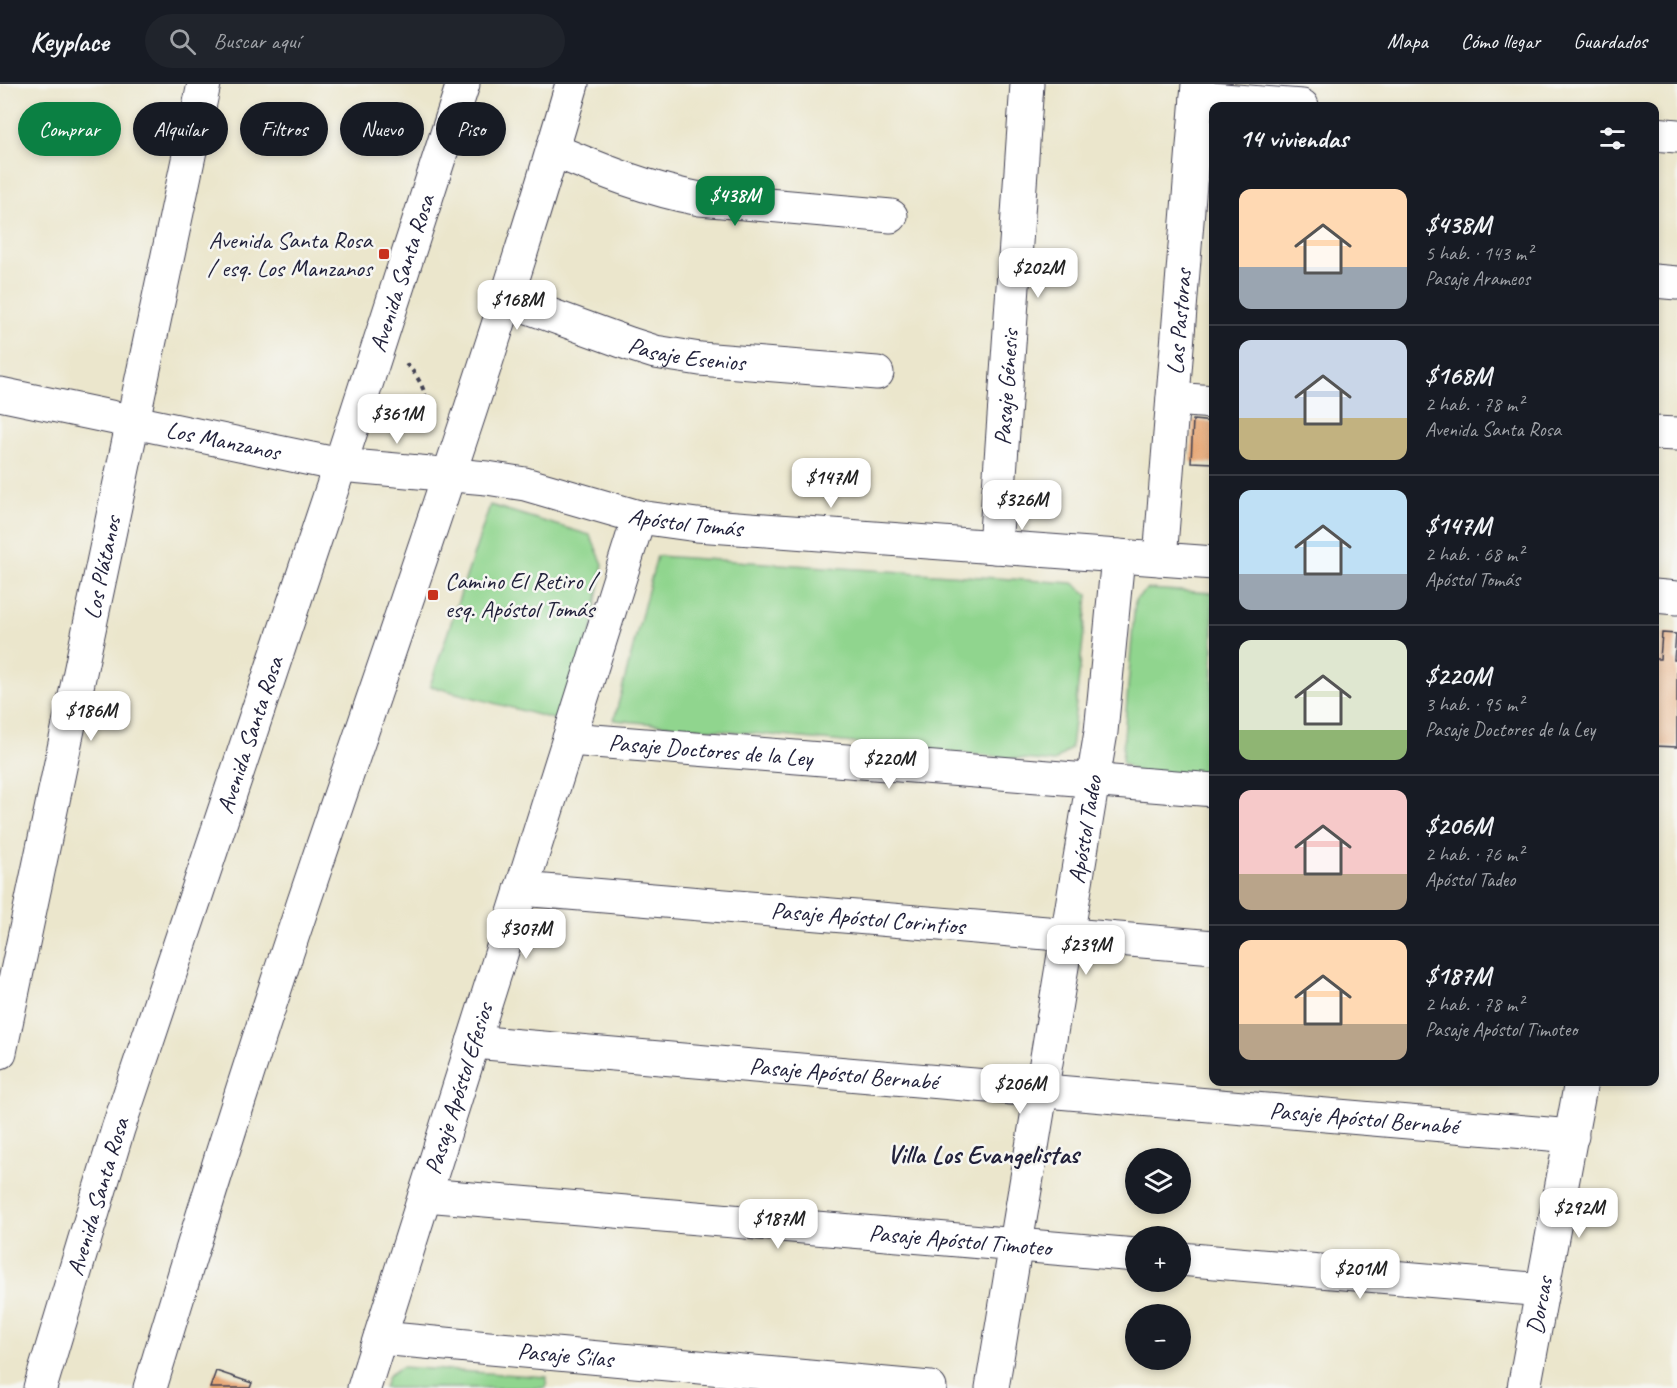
<!DOCTYPE html>
<html lang="es">
<head>
<meta charset="utf-8">
<style>
  :root { --surface:#171b24; --page:#20242c; --text:#f1f3f6; --muted:#9ea1a6; --line:#363941; --accent:#0b8043 }
  body { margin:0; font-family:Caveat,sans-serif; background:var(--page); color:var(--text); height:100vh; display:flex; flex-direction:column; font-size:22px; white-space:nowrap }
  * { box-sizing:border-box; margin:0 }
  p { font-size:20px; color:var(--muted) }
  .icon { flex:none; width:33px; height:33px; fill:none; stroke:currentColor; stroke-width:2; stroke-linecap:round; stroke-linejoin:round }
  .map { position:relative; flex:1; overflow:hidden }
  .side { position:absolute; left:1209px; top:18px; width:450px; height:984px; display:flex; flex-direction:column; background:var(--surface); border-radius:12px; box-shadow:0 3px 9px #0003 }
  .side>* { flex:none }
  .top-card { position:absolute; left:18px; top:18px; width:570px; height:54px; display:flex; gap:12px }
  .buttons { position:absolute; left:1125px; top:1064px; display:grid; gap:12px }
  .buttons a { display:grid; place-items:center; width:66px; height:66px; border-radius:50%; background:var(--surface); box-shadow:0 3px 9px #0003; font-size:30px }
  .price { position:absolute; translate:-50% -51px; padding:0 14px; border-radius:12px; background:#fff; color:#222; font-size:20px; line-height:39px; filter:drop-shadow(0 2px 3px #0008) }
  .price::after { content:''; position:absolute; left:50%; top:36px; width:18px; height:14px; margin-left:-9px; background:inherit; clip-path:polygon(0 0,100% 0,50% 100%) }
  .price.selected { background:var(--accent); color:#fff }
  ul { padding:0; list-style:none }
  li { display:flex; align-items:center; gap:18px; height:150px; padding:0 30px }
  li+li { border-top:2px solid var(--line) }
  li span { display:grid; place-items:center; flex:none; width:168px; height:120px; border-radius:12px; color:#555 }
  li>.icon { margin-inline-start:auto }
  span .icon { width:72px; height:72px; fill:#fffc; stroke-width:1 }
  li b { font-size:26px }
  h2 { display:flex; justify-content:space-between; align-items:center; height:72px; padding:0 30px; font-size:26px }
  .tag { padding:0 21px; border-radius:27px; background:var(--surface); box-shadow:0 3px 9px #0003; font-size:21px; line-height:54px }
  .tag.selected { background:var(--accent); color:#fff }
  header { display:flex; align-items:center; gap:36px; box-sizing:border-box; height:84px; padding:0 30px; background:var(--surface); border-bottom:2px solid var(--line) }
  header strong { font-size:28px }
  nav { display:flex; gap:33px; margin-inline-start:auto; font-size:21px }
  .search { width:420px; height:54px; background:var(--page); display:flex; align-items:center; gap:15px; box-sizing:border-box; padding:0 21px; border-radius:33px; color:var(--muted); font-size:22px }
  .map>svg:first-child { display:block }
  .green { fill:#90d58e; stroke:#597c64; stroke-width:1.5 }
  .building { fill:#e6a673 }
  .lines { fill:none; stroke-linecap:round; stroke-linejoin:round }
  .minor-casing { stroke:#403f51; stroke-width:35 }
  .primary-casing { stroke:#403f51; stroke-width:35 }
  .path { stroke:#403f51; stroke-width:4; stroke-dasharray:4.5 4.5; stroke-linecap:butt }
  .minor { stroke:#fff; stroke-width:33 }
  .primary { stroke:#fff; stroke-width:33 }
  .poi-dot { fill:#c8321e; stroke:#f6f6f2; stroke-width:2 }
  .labels { text-anchor:middle; stroke-width:5; stroke-linejoin:round; paint-order:stroke }
  .poi-label { font-size:24px; fill:#22223b; stroke:#f6f6f2; text-anchor:end }
  .street-label { font-size:24px; fill:#22223b; stroke:#f6f6f2 }
  .neighbourhood-label { font-size:26px; font-weight:bold; fill:#22223b; stroke:#f6f6f2 }
</style>
</head>
<body>
<header>
<strong>Keyplace</strong>
<div class="search"><svg class="icon" aria-label="search" viewBox="0 0 24 24"><circle cx="10" cy="10" r="6"/><path d="M15 15l6 6"/></svg>Buscar aquí</div>
<nav><a>Mapa</a><a>Cómo llegar</a><a>Guardados</a></nav>
</header>
<div class="map">
<svg width="1677" height="1304" viewBox="0 0 1677 1304">
  <rect width="100%" height="100%" fill="#f6f6f2"/>
  <filter id="ink" filterUnits="userSpaceOnUse"><feTurbulence type="fractalNoise" baseFrequency=".0167" numOctaves="2"/><feDisplacementMap in="SourceGraphic" scale="12" xChannelSelector="R" yChannelSelector="G"/><feConvolveMatrix kernelMatrix="1 2 1 2 8 2 1 2 1" color-interpolation-filters="sRGB"/></filter>
  <filter id="wash" filterUnits="userSpaceOnUse"><feTurbulence type="fractalNoise" baseFrequency=".008" numOctaves="4" result="noise"/><feDisplacementMap in="SourceGraphic" scale="24" xChannelSelector="R" yChannelSelector="G"/><feGaussianBlur stdDeviation="1.35" result="paint"/><feColorMatrix in="noise" values="0 0 0 0 0 0 0 0 0 0 0 0 0 0 0 0 0 1.4 0 .05"/><feComposite in="paint" operator="in"/></filter>
  <g filter="url(#wash)">
    <rect width="100%" height="100%" fill="#ebe6cc"/>
    <!-- green -->
    <path class="green" d="M 490,421 L 590,451 L 603,480 L 592,545 L 557,636 L 430,602 Z
      M 657,472 L 1073,499 L 1088,511 L 1071,664 L 1054,678 L 614,636 Z
      M 1147,505 L 1213,509 L 1213,695 L 1140,690 L 1122,678 L 1135,516 Z
      M 401,1283 L 547,1293 L 546,1304 L 384,1304 L 388,1292 Z"/>
    <g id="blocks">
      <!-- building -->
      <path class="building" d="M 1193,336 L 1214,338 L 1214,379 L 1191,378 Z
        M 1662,549 L 1676,550 L 1674,576 L 1677,576 L 1677,663 L 1654,662 L 1654,575 L 1660,575 Z
        M 216,1287 L 252,1299 L 250,1304 L 210,1304 Z"/>
    </g>
  </g>
  <g filter="url(#ink)">
    <use href="#blocks" fill-opacity="0" stroke="#403f51" stroke-width="1.5"/>
    <g class="lines">
      <defs>
        <g id="minor">
          <path d="M 1197,14 L 1302,22"/>
          <path d="M 1654,50 L 1677,52"/>
          <path d="M 553,66 C 603,87 647,105 700,115 L 891,132"/>
          <path d="M 1654,197 L 1677,199"/>
          <path id="s1" d="M 506,215 L 630,260 L 655,268 L 700,275 L 877,289"/>
          <path id="s2" d="M 0,310 L 340,381 L 487,394 L 525,400 L 639,433 L 697,441 L 1214,479"/>
          <path d="M 1173,315 L 1214,318"/>
          <path d="M 1654,349 L 1677,350"/>
          <path id="s3" d="M 995,463 L 1027,0"/>
          <path id="s4" d="M 1160,475 L 1198,0"/>
          <path d="M 1654,512 L 1677,514"/>
          <path id="s5" d="M 569,655 L 1214,706"/>
          <path id="s6" d="M 521,805 L 1214,863"/>
          <path id="s7" d="M 473,958 L 1572,1052"/>
          <path id="s8" d="M 0,968 L 204,0"/>
          <path id="s9" d="M 425,1111 L 1136,1171"/>
          <path d="M 1180,1175 L 1543,1206"/>
          <path id="s10" d="M 380,1254 L 930,1304"/>
          <path id="s11" d="M 364,1304 L 639,433"/>
          <path id="s12" d="M 992,1304 L 1093,696 L 1101,648 L 1118,472"/>
          <path id="s13" d="M 1524,1304 L 1581,998"/>
        </g>
        <g id="primary">
          <path id="s14" d="M 40,1304 L 118,1045 L 340,381 L 463,0"/>
          <path d="M 150,1304 C 203,1128 258,953 317,779 C 405,520 496,262 572,0"/>
        </g>
      </defs>
      <!-- minor casing -->
      <use href="#minor" class="minor-casing"/>
      <!-- primary casing -->
      <use href="#primary" class="primary-casing"/>
      <!-- path -->
      <path class="path" d="M 406,280 C 422,295 429,316 430,337"/>
      <!-- minor -->
      <use href="#minor" class="minor"/>
      <!-- primary -->
      <use href="#primary" class="primary"/>
    </g>
  </g>
  <!-- markers -->
  <g class="poi-dot">
    <rect x="378" y="164" width="12" height="12" rx="3"/>
    <rect x="427" y="505" width="12" height="12" rx="3"/>
  </g>
  <g class="labels">
    <!-- poi labels -->
    <g class="poi-label">
      <text x="372" y="164">Avenida Santa Rosa<tspan x="372" dy="28">/ esq. Los Manzanos</tspan></text>
      <text x="445" y="505" text-anchor="start">Camino El Retiro /<tspan x="445" dy="28">esq. Apóstol Tomás</tspan></text>
    </g>
    <!-- street labels -->
    <g class="street-label">
      <text dy="8" stroke="none"><textPath href="#s14" startOffset="1172">Avenida Santa Rosa</textPath></text>
      <text dy="8" stroke="none"><textPath href="#s4" startOffset="238">Las Pastoras</textPath></text>
      <text dy="8" stroke="none"><textPath href="#s1" startOffset="190">Pasaje Esenios</textPath></text>
      <text dy="8" stroke="none"><textPath href="#s3" startOffset="160">Pasaje Génesis</textPath></text>
      <text dy="8" stroke="none"><textPath href="#s2" startOffset="228">Los Manzanos</textPath></text>
      <text dy="8" stroke="none"><textPath href="#s2" startOffset="699">Apóstol Tomás</textPath></text>
      <text dy="8" stroke="none"><textPath href="#s8" startOffset="495">Los Plátanos</textPath></text>
      <text dy="8" stroke="none"><textPath href="#s14" startOffset="686">Avenida Santa Rosa</textPath></text>
      <text dy="8" stroke="none"><textPath href="#s5" startOffset="142">Pasaje Doctores de la Ley</textPath></text>
      <text dy="8" stroke="none"><textPath href="#s12" startOffset="566">Apóstol Tadeo</textPath></text>
      <text dy="8" stroke="none"><textPath href="#s6" startOffset="348">Pasaje Apóstol Corintios</textPath></text>
      <text dy="8" stroke="none"><textPath href="#s7" startOffset="372">Pasaje Apóstol Bernabé</textPath></text>
      <text dy="8" stroke="none"><textPath href="#s11" startOffset="314">Pasaje Apóstol Efesios</textPath></text>
      <text dy="8" stroke="none"><textPath href="#s7" startOffset="894">Pasaje Apóstol Bernabé</textPath></text>
      <text dy="8" stroke="none"><textPath href="#s14" startOffset="200">Avenida Santa Rosa</textPath></text>
      <text dy="8" stroke="none"><textPath href="#s9" startOffset="537">Pasaje Apóstol Timoteo</textPath></text>
      <text dy="8" stroke="none"><textPath href="#s13" startOffset="84">Dorcas</textPath></text>
      <text dy="8" stroke="none"><textPath href="#s10" startOffset="186">Pasaje Silas</textPath></text>
    </g>
    <!-- neighbourhood labels -->
    <g class="neighbourhood-label">
      <text x="983" y="1079">Villa Los Evangelistas</text>
    </g>
  </g>
</svg>
<div class="buttons">
<a><svg class="icon" aria-label="layers" viewBox="0 0 24 24"><path d="M12 4l9 5-9 5-9-5zM3 14l9 5 9-5"/></svg></a>
<a>+</a>
<a>−</a>
</div>
<b class="price selected" style="left:735px;top:143px">$438M</b>
<b class="price" style="left:1038px;top:215px">$202M</b>
<b class="price" style="left:517px;top:247px">$168M</b>
<b class="price" style="left:397px;top:361px">$361M</b>
<b class="price" style="left:831px;top:425px">$147M</b>
<b class="price" style="left:1022px;top:447px">$326M</b>
<b class="price" style="left:91px;top:658px">$186M</b>
<b class="price" style="left:889px;top:706px">$220M</b>
<b class="price" style="left:526px;top:876px">$307M</b>
<b class="price" style="left:1086px;top:892px">$239M</b>
<b class="price" style="left:1020px;top:1031px">$206M</b>
<b class="price" style="left:1579px;top:1155px">$292M</b>
<b class="price" style="left:778px;top:1166px">$187M</b>
<b class="price" style="left:1360px;top:1216px">$201M</b>
<div class="top-card">
<a class="tag selected">Comprar</a>
<a class="tag">Alquilar</a>
<a class="tag">Filtros</a>
<a class="tag">Nuevo</a>
<a class="tag">Piso</a>
</div>
<section class="side">
<h2>14 viviendas<svg class="icon" aria-label="filters" viewBox="0 0 24 24"><path d="M4 7h16M4 17h16"/><circle cx="9" cy="7" r="2"/><circle cx="15" cy="17" r="2"/></svg></h2>
<ul>
<li><span style="background:linear-gradient(#ffd9b3 65%,#9aa5b1 0)"><svg class="icon" aria-label="home" viewBox="0 0 24 24"><path d="M3 11l9-7 9 7M6 9v11h12V9"/></svg></span><div><b>$438M</b><p>5 hab. · 143 m²</p><p>Pasaje Arameos</p></div></li>
<li><span style="background:linear-gradient(#c9d6e8 65%,#c2b280 0)"><svg class="icon" aria-label="home" viewBox="0 0 24 24"><path d="M3 11l9-7 9 7M6 9v11h12V9"/></svg></span><div><b>$168M</b><p>2 hab. · 78 m²</p><p>Avenida Santa Rosa</p></div></li>
<li><span style="background:linear-gradient(#bfe0f5 70%,#9aa5b1 0)"><svg class="icon" aria-label="home" viewBox="0 0 24 24"><path d="M3 11l9-7 9 7M6 9v11h12V9"/></svg></span><div><b>$147M</b><p>2 hab. · 68 m²</p><p>Apóstol Tomás</p></div></li>
<li><span style="background:linear-gradient(#dfe7d0 75%,#8fb573 0)"><svg class="icon" aria-label="home" viewBox="0 0 24 24"><path d="M3 11l9-7 9 7M6 9v11h12V9"/></svg></span><div><b>$220M</b><p>3 hab. · 95 m²</p><p>Pasaje Doctores de la Ley</p></div></li>
<li><span style="background:linear-gradient(#f6c9c9 70%,#b9a48a 0)"><svg class="icon" aria-label="home" viewBox="0 0 24 24"><path d="M3 11l9-7 9 7M6 9v11h12V9"/></svg></span><div><b>$206M</b><p>2 hab. · 76 m²</p><p>Apóstol Tadeo</p></div></li>
<li><span style="background:linear-gradient(#ffd9b3 70%,#b9a48a 0)"><svg class="icon" aria-label="home" viewBox="0 0 24 24"><path d="M3 11l9-7 9 7M6 9v11h12V9"/></svg></span><div><b>$187M</b><p>2 hab. · 78 m²</p><p>Pasaje Apóstol Timoteo</p></div></li>
</ul>
</section>
</div>
</body>
</html>
